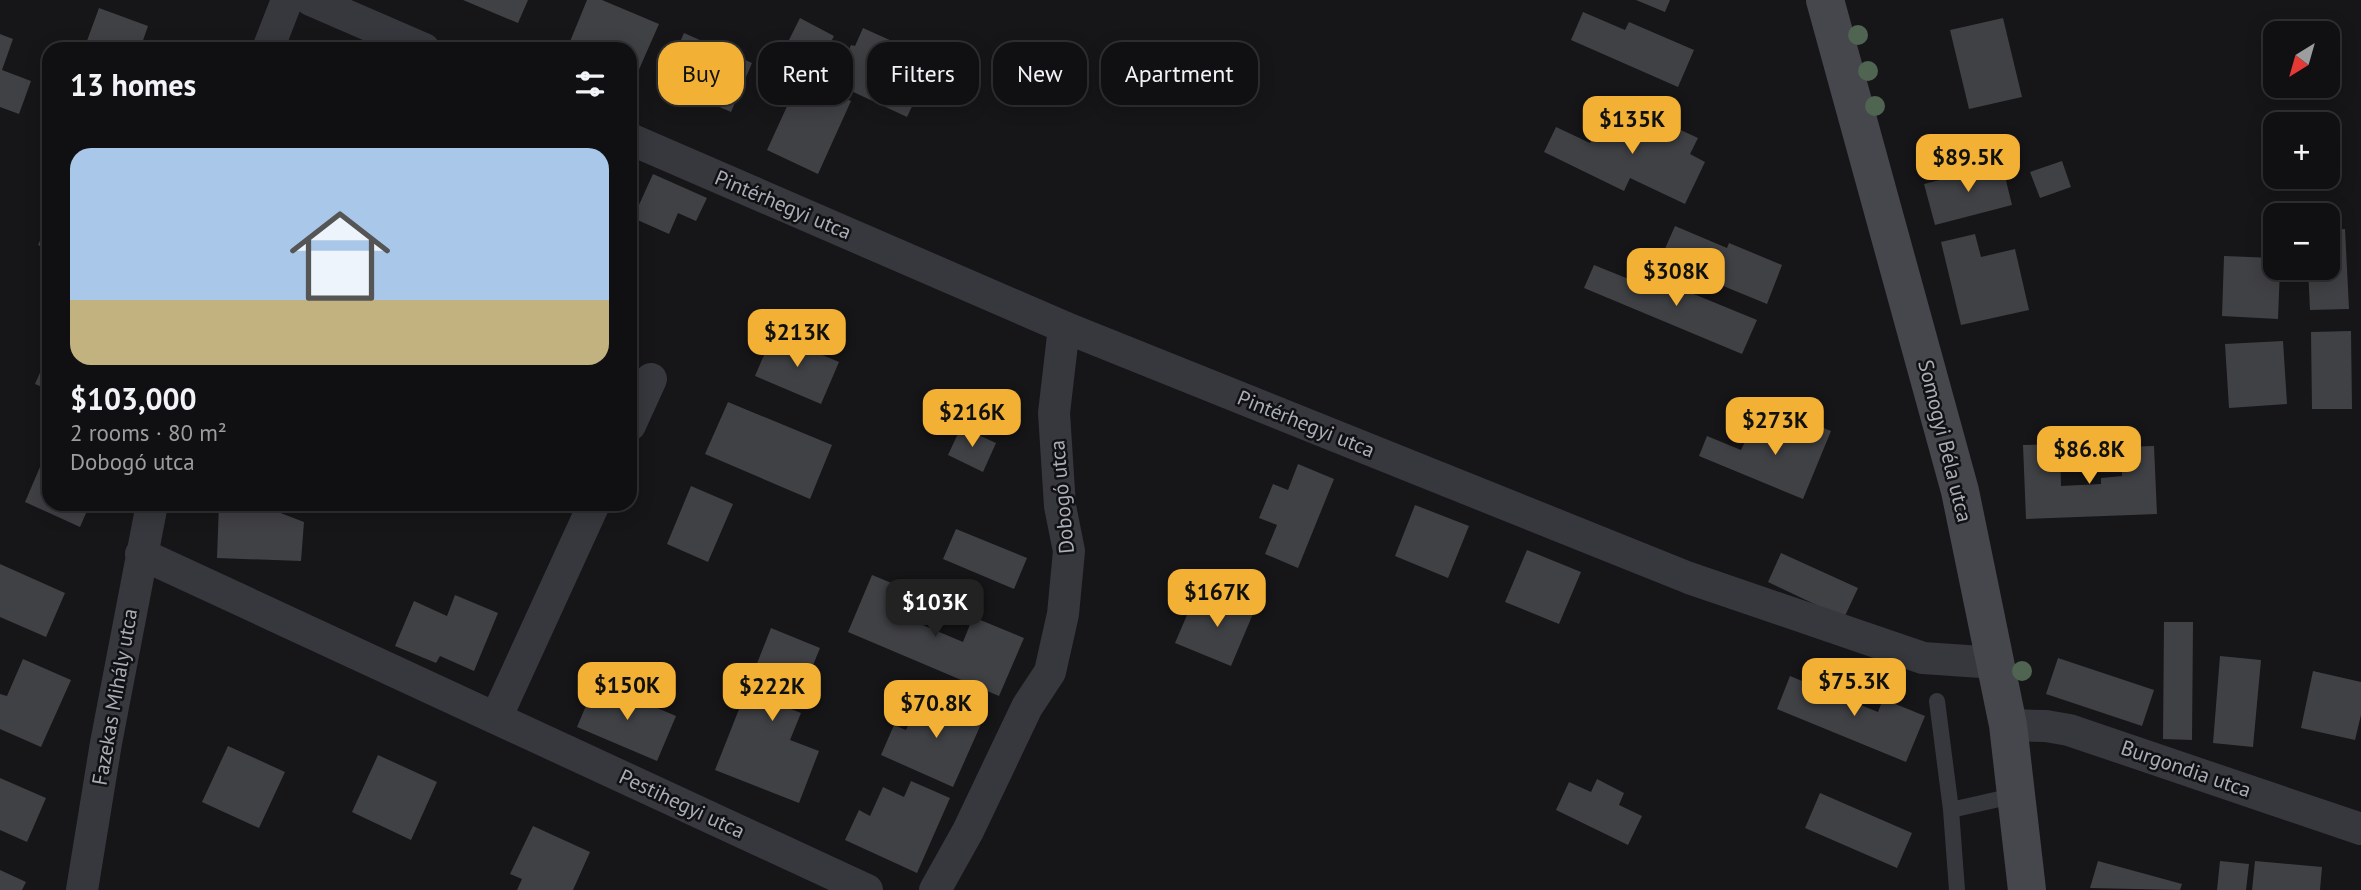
<!DOCTYPE html>
<html lang="en">
<head>
<meta charset="utf-8">
<style>
  :root { --surface:#101012; --page:#19191b; --text:#f1f3f6; --muted:#9c9d9f; --line:#303032; --accent:#f2b134 }
  body { margin:0; font-family:"PT Sans",sans-serif; background:var(--page); color:var(--text); height:100vh; display:flex; flex-direction:column; font-size:26px; white-space:nowrap }
  * { box-sizing:border-box; margin:0 }
  p { font-size:23px; color:var(--muted) }
  .icon { flex:none; width:38px; height:38px; fill:none; stroke:currentColor; stroke-width:2; stroke-linecap:round; stroke-linejoin:round }
  .map { position:relative; flex:1; overflow:hidden }
  .details { position:absolute; left:42px; top:42px; width:595px; height:469px; display:flex; flex-direction:column; background:var(--surface); border-radius:21px; box-shadow:0 4px 18px #0003,0 0 0 2px var(--line) }
  .details>* { flex:none }
  .hud { position:absolute; left:658px; top:42px; width:665px; height:63px; display:flex; gap:14px }
  .needle { width:46px; rotate:217deg }
  .fabs { position:absolute; left:2263px; top:21px; display:grid; gap:14px }
  .fabs a { display:grid; place-items:center; width:77px; height:77px; border-radius:14px; background:var(--surface); box-shadow:0 4px 18px #0003,0 0 0 2px var(--line); font-size:35px }
  .price { position:absolute; translate:-50% -60px; padding:0 16px; border-radius:14px; background:var(--accent); color:#111; font-size:23px; line-height:46px; filter:drop-shadow(0 2px 4px #0008) }
  .price::after { content:''; position:absolute; left:50%; top:42px; width:21px; height:16px; margin-left:-10px; background:inherit; clip-path:polygon(0 0,100% 0,50% 100%) }
  .price.current { background:#222; color:#fff }
  ul { padding:0; list-style:none }
  li { display:grid; align-content:center; gap:14px; height:371px; padding:0 28px }
  li span { display:grid; place-items:center; height:217px; border-radius:21px; color:#555 }
  li>.icon { margin-inline-start:auto }
  span .icon { width:126px; height:126px; fill:#fffc; stroke-width:1 }
  li b { font-size:30px }
  h2 { display:flex; justify-content:space-between; align-items:center; height:84px; padding:0 28px; font-size:30px }
  .pill { padding:0 24px; border-radius:21px; background:var(--surface); box-shadow:0 4px 18px #0003,0 0 0 2px var(--line); font-size:24px; line-height:63px }
  .pill.current { background:var(--accent); color:#111 }
  .map>svg:first-child { display:block }
  .building { fill:#404145 }
  .lines { fill:none; stroke-linecap:round; stroke-linejoin:round }
  .service { stroke:#37383d; stroke-width:16 }
  .minor { stroke:#37383d; stroke-width:32 }
  .secondary { stroke:#45474d; stroke-width:38 }
  .tree { fill:#506452 }
  .labels { text-anchor:middle; stroke-width:5; stroke-linejoin:round; paint-order:stroke }
  .street-label { font-size:21px; fill:#a8adb8; stroke:#111113 }
</style>
</head>
<body>
<div class="map">
<svg width="2361" height="890" viewBox="0 0 2361 890">
  <rect width="100%" height="100%" fill="#161618"/>
  <!-- building -->
  <path class="building" d="M 463,0 L 528,0 L 518,23 Z
    M 587,0 L 602,0 L 659,24 L 637,74 L 630,71 L 630,49 L 580,49 L 569,44 Z
    M 1636,0 L 1670,0 L 1665,12 Z
    M 99,8 L 148,26 L 140,49 L 84,49 Z
    M 1583,12 L 1625,30 L 1629,22 L 1694,50 L 1678,87 L 1571,40 Z
    M 800,18 L 834,36 L 818,67 L 784,50 Z
    M 2003,18 L 2022,97 L 1969,109 L 1950,30 Z
    M 863,28 L 903,46 L 894,65 L 925,79 L 907,117 L 834,83 L 851,45 L 855,46 Z
    M 684,33 L 752,63 L 731,112 L 662,82 Z
    M 0,34 L 13,39 L 2,70 L 31,81 L 19,114 L 0,107 Z
    M 800,78 L 851,101 L 818,174 L 767,150 Z
    M 1607,108 L 1667,137 L 1672,126 L 1698,138 L 1690,154 L 1705,162 L 1685,204 L 1630,178 L 1624,191 L 1544,152 L 1556,127 L 1590,143 Z
    M 2062,161 L 2071,187 L 2040,198 L 2030,172 Z
    M 2002,164 L 2012,205 L 1935,225 L 1924,184 Z
    M 653,174 L 707,198 L 696,221 L 678,213 L 669,234 L 633,218 Z
    M 49,220 L 49,250 L 38,245 Z
    M 1675,226 L 1727,248 L 1729,243 L 1782,265 L 1767,304 L 1660,260 Z
    M 2345,229 L 2349,309 L 2310,310 L 2308,268 L 2328,268 L 2328,230 Z
    M 1975,234 L 1981,257 L 2015,249 L 2029,310 L 1961,325 L 1941,242 Z
    M 2224,256 L 2275,258 L 2275,268 L 2280,268 L 2278,319 L 2222,316 Z
    M 1594,265 L 1641,284 L 1645,274 L 1757,320 L 1742,354 L 1584,288 Z
    M 2351,331 L 2352,409 L 2312,409 L 2311,332 Z
    M 773,334 L 839,362 L 821,404 L 755,376 Z
    M 2283,341 L 2287,404 L 2229,408 L 2225,344 Z
    M 49,352 L 49,390 L 35,384 Z
    M 728,402 L 832,445 L 810,499 L 705,454 Z
    M 1794,416 L 1831,431 L 1803,499 L 1699,456 L 1707,436 L 1741,450 L 1749,433 L 1781,447 Z
    M 961,427 L 996,443 L 983,472 L 948,455 Z
    M 2060,444 L 2061,486 L 2101,484 L 2101,478 L 2122,476 L 2122,447 L 2154,446 L 2157,514 L 2026,519 L 2023,445 Z
    M 49,446 L 49,504 L 90,504 L 80,527 L 25,502 Z
    M 1298,464 L 1334,479 L 1298,568 L 1265,554 L 1277,525 L 1259,518 L 1273,484 L 1288,490 Z
    M 691,486 L 733,504 L 708,562 L 667,544 Z
    M 219,504 L 281,504 L 278,512 L 304,522 L 301,561 L 217,558 Z
    M 1415,505 L 1469,526 L 1448,578 L 1395,556 Z
    M 956,529 L 1027,558 L 1014,589 L 943,559 Z
    M 1527,550 L 1581,572 L 1559,624 L 1505,602 Z
    M 1781,553 L 1858,588 L 1844,618 L 1768,582 Z
    M 0,564 L 65,593 L 46,637 L 0,617 Z
    M 872,575 L 916,593 L 906,618 L 963,642 L 973,617 L 1024,638 L 999,696 L 848,632 Z
    M 1215,592 L 1255,609 L 1231,666 L 1175,643 L 1190,608 L 1205,615 Z
    M 455,595 L 498,613 L 474,671 L 440,656 L 436,663 L 395,646 L 414,601 L 447,616 Z
    M 2164,622 L 2193,622 L 2192,740 L 2163,739 Z
    M 771,628 L 820,648 L 801,695 L 777,685 L 770,701 L 801,713 L 790,740 L 819,751 L 799,803 L 715,770 Z
    M 2220,656 L 2261,660 L 2253,747 L 2213,743 Z
    M 2058,658 L 2154,690 L 2142,726 L 2046,694 Z
    M 23,659 L 71,680 L 41,747 L 0,729 L 0,694 L 7,696 Z
    M 2313,671 L 2361,682 L 2361,715 L 2355,740 L 2301,728 Z
    M 1790,676 L 1878,712 L 1883,699 L 1925,716 L 1906,762 L 1777,709 Z
    M 596,682 L 676,716 L 657,761 L 577,727 Z
    M 947,695 L 986,713 L 953,787 L 881,755 L 894,725 L 906,730 L 919,702 L 940,711 Z
    M 228,746 L 285,772 L 259,828 L 202,802 Z
    M 378,755 L 437,782 L 411,840 L 352,812 Z
    M 0,778 L 46,798 L 27,842 L 0,830 Z
    M 1597,779 L 1624,793 L 1619,805 L 1642,816 L 1628,845 L 1556,810 L 1569,782 L 1591,792 Z
    M 911,781 L 950,798 L 917,873 L 845,840 L 859,810 L 870,816 L 883,787 L 904,797 Z
    M 1820,793 L 1912,833 L 1897,868 L 1805,828 Z
    M 533,826 L 590,852 L 573,890 L 517,890 L 522,879 L 510,874 Z
    M 2098,861 L 2182,884 L 2180,890 L 2090,888 Z
    M 2220,861 L 2249,864 L 2246,890 L 2217,890 Z
    M 2255,861 L 2322,867 L 2320,890 L 2252,890 Z
    M 0,870 L 26,882 L 22,890 L 0,890 Z"/>
  <g class="lines">
    <!-- service -->
    <path class="service" d="M 1937,701 L 1951,810 L 1957,890
      M 1951,810 L 2017,795"/>
    <!-- minor -->
    <path class="minor" d="M 311,0 L 424,49
      M 268,49 L 287,0
      M 630,139 L 1064,327 L 1689,578 L 1923,658 L 1996,663
      M 630,425 L 651,379
      M 141,554 L 867,890
      M 496,718 L 594,504
      M 2008,725 L 2046,726 L 2069,730 L 2361,829
      M 82,890 L 106,743 L 152,504
      M 935,890 L 968,831 L 1027,707 L 1050,672 L 1063,614 L 1069,551 L 1060,506 L 1054,413 L 1064,327"/>
    <!-- secondary -->
    <path class="secondary" d="M 1825,0 L 1960,491 L 2008,725 L 2027,890"/>
  </g>
  <!-- trees -->
  <g class="tree">
    <circle cx="1858" cy="35" r="10"/>
    <circle cx="1868" cy="71" r="10"/>
    <circle cx="1875" cy="106" r="10"/>
    <circle cx="2022" cy="671" r="10"/>
  </g>
  <g class="labels">
    <!-- street labels -->
    <g class="street-label">
      <text transform="translate(783 205) rotate(23)" y="7">Pintérhegyi utca</text>
      <text transform="translate(1306 424) rotate(22)" y="7">Pintérhegyi utca</text>
      <text transform="translate(1945 441) rotate(76)" y="7">Somogyi Béla utca</text>
      <text transform="translate(1062 497) rotate(-95)" y="7">Dobogó utca</text>
      <text transform="translate(115 697) rotate(-80)" y="7">Fazekas Mihály utca</text>
      <text transform="translate(2186 769) rotate(19)" y="7">Burgondia utca</text>
      <text transform="translate(682 804) rotate(25)" y="7">Pestihegyi utca</text>
    </g>
  </g>
</svg>
<div class="fabs">
<a><svg class="needle" viewBox="-14 -14 28 28"><path d="M0-13l5 13h-10z" fill="#e53935"/><path d="M0 13l5-13h-10z" fill="#9c9d9f"/></svg></a>
<a>+</a>
<a>−</a>
</div>
<b class="price" style="left:1632px;top:156px">$135K</b>
<b class="price" style="left:1968px;top:194px">$89.5K</b>
<b class="price" style="left:1676px;top:308px">$308K</b>
<b class="price" style="left:797px;top:369px">$213K</b>
<b class="price" style="left:972px;top:449px">$216K</b>
<b class="price" style="left:1775px;top:457px">$273K</b>
<b class="price" style="left:2089px;top:486px">$86.8K</b>
<b class="price" style="left:1217px;top:629px">$167K</b>
<b class="price current" style="left:935px;top:639px">$103K</b>
<b class="price" style="left:1854px;top:718px">$75.3K</b>
<b class="price" style="left:627px;top:722px">$150K</b>
<b class="price" style="left:772px;top:723px">$222K</b>
<b class="price" style="left:936px;top:740px">$70.8K</b>
<div class="hud">
<a class="pill current">Buy</a>
<a class="pill">Rent</a>
<a class="pill">Filters</a>
<a class="pill">New</a>
<a class="pill">Apartment</a>
</div>
<section class="details">
<h2>13 homes<svg class="icon" aria-label="filters" viewBox="0 0 24 24"><path d="M4 7h16M4 17h16"/><circle cx="9" cy="7" r="2"/><circle cx="15" cy="17" r="2"/></svg></h2>
<ul>
<li><span style="background:linear-gradient(#a9c7e8 70%,#c2b280 0)"><svg class="icon" aria-label="home" viewBox="0 0 24 24"><path d="M3 11l9-7 9 7M6 9v11h12V9"/></svg></span><div><b>$103,000</b><p>2 rooms · 80 m²</p><p>Dobogó utca</p></div></li>
</ul>
</section>
</div>
</body>
</html>
